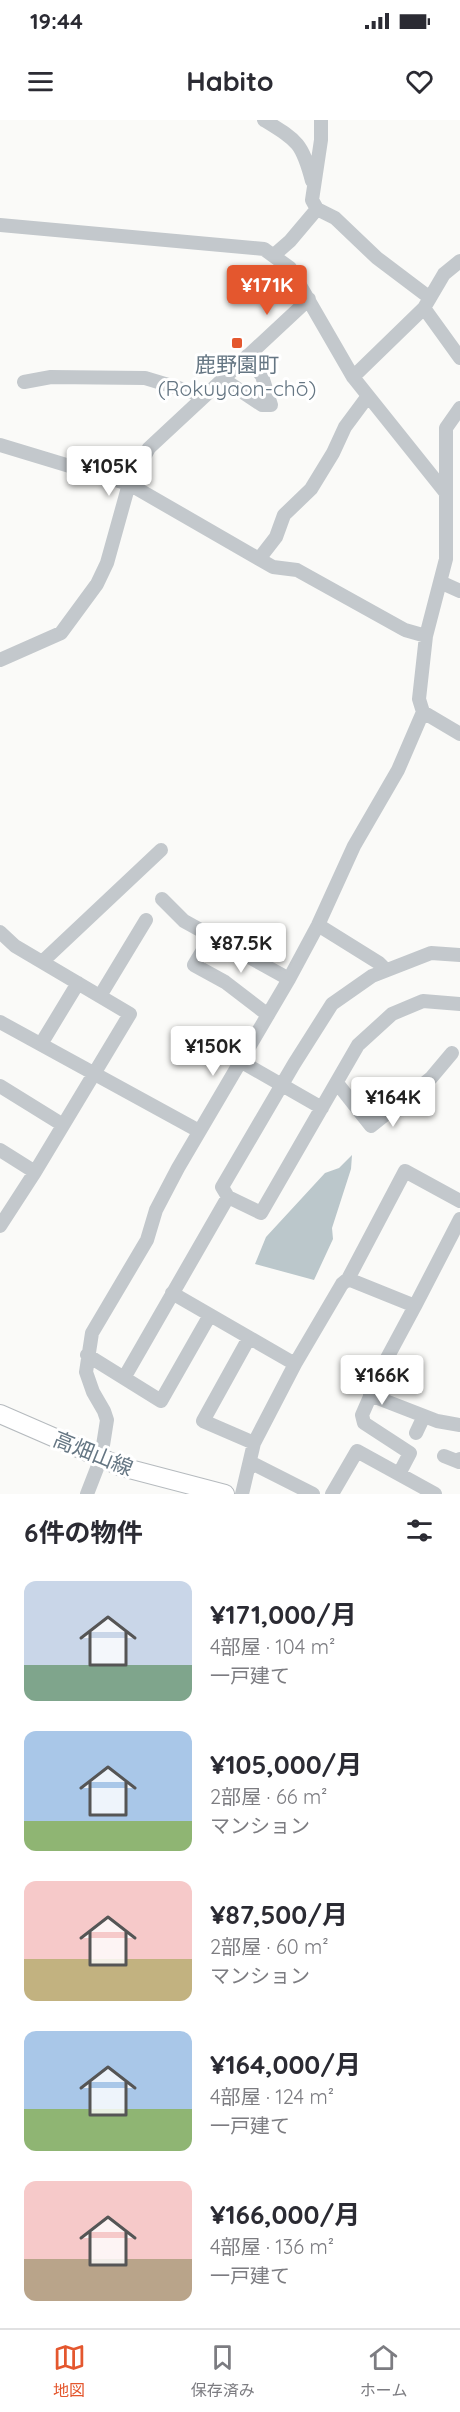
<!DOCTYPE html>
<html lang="ja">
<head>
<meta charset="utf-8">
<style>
  :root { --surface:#fff; --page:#f2f2f3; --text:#2b2b33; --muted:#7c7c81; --line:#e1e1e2; --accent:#e4572e }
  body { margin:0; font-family:Quicksand,"Noto Sans JP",sans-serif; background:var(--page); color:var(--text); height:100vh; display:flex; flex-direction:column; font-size:22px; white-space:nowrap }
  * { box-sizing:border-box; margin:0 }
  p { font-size:20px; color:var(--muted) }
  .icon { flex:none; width:33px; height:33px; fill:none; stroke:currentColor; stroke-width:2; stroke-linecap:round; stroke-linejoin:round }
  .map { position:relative; height:1374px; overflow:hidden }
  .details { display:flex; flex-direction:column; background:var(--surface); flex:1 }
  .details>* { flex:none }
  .price { position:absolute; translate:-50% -51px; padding:0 14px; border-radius:6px; background:#fff; color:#222; font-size:20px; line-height:39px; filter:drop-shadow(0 2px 3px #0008) }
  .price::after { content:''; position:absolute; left:50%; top:36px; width:18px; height:14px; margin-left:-9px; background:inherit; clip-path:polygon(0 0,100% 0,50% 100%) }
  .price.active { background:var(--accent); color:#fff }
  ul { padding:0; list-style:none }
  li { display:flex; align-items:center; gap:18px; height:150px; padding:0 24px }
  li span { display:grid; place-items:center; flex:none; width:168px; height:120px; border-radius:12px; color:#555 }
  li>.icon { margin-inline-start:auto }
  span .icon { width:72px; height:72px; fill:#fffc; stroke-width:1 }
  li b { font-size:26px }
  h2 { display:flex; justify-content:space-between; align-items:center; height:72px; padding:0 24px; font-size:26px }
  .status { display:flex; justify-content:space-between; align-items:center; height:42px; padding:0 30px; background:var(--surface); direction:ltr }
  .status svg { height:16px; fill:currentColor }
  header { display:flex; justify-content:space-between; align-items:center; height:78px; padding:0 24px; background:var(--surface); font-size:27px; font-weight:700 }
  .dock { display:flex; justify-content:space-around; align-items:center; height:84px; border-top:2px solid var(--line); background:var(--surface); font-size:16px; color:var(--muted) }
  .dock a { display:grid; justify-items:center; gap:3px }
  .dock .active { color:var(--accent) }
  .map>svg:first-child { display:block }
  .water { fill:#bbc7cb }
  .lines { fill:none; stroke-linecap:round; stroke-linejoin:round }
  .major-casing { stroke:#b5babe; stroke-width:20 }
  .minor { stroke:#c3c8cc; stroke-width:14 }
  .major { stroke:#fff; stroke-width:18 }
  .poi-dot { fill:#e4572e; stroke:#fff; stroke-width:2 }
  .labels { text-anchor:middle; stroke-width:6; stroke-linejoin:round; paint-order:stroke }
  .poi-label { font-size:21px; fill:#657683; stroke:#fff }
  .street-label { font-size:21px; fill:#657683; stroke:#fff }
</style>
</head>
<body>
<div class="status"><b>19:44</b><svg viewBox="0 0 49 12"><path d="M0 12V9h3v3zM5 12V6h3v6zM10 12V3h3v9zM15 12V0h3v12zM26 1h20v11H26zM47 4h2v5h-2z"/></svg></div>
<header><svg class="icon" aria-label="menu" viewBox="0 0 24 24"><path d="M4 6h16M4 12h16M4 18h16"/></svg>Habito<svg class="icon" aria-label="heart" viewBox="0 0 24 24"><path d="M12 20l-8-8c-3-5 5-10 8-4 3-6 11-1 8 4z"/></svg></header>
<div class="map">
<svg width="460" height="1374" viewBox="0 0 460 1374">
  <rect width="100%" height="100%" fill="#fafaf8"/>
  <!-- water -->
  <path class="water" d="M 352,1035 L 351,1049 L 332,1108 L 333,1119 L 314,1160 L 255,1144 L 266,1117 L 325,1053 L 339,1048 Z"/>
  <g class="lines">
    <defs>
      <path id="major" d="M 0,1294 L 122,1347 L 225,1374"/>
    </defs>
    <!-- major casing -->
    <use href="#major" class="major-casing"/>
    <!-- minor -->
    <path class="minor" d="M 264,0 C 298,21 302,23 312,61
      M 321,0 L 321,20 L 312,80 L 317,89 L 335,98 L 377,138 L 430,178
      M 0,105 L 264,129 L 290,148 L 353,257 L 445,372
      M 274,135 L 290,121 L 317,89
      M 424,188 L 460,238
      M 353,257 L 424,188 L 444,154 L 460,141
      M 223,259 L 262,285 L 271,285 L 262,256 L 247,236
      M 24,262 L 51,257 L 145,258 L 205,276
      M 0,325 L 129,364 L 259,439 L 276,417 L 284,395 L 311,369 L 333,333 L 345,307 L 368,276
      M 259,439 L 273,447 L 297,450 L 405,510 L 426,516
      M 440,462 L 460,471
      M 0,540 L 61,513 L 97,464 L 107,443 L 129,364 L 149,328 L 309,179
      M 423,592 L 460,614
      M 162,779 L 184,801 L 289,859
      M 318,805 L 379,843 L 386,850
      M 0,812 L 15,826 L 130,894 L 35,1052 L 0,1106
      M 211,817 L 194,845 L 225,862 L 268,895
      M 42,842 L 161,730
      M 100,876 L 146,800
      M 0,902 L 199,1011
      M 41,924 L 78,863
      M 240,941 L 322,988
      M 337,963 L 371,1006 L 431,958 L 452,933
      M 0,966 L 63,1005
      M 0,1030 L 35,1052
      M 228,1077 L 222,1067 L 294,944 L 332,884 L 372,856 L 431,833 L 460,835
      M 348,1159 L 415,1186 L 460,1099
      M 172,1173 L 295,1244
      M 249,1218 L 203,1301 L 254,1323
      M 87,1235 L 161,1281 L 210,1195
      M 124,1258 L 228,1077 L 261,1093 L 358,925 L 392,894 L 423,881 L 460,884
      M 370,1275 L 437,1301 L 460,1305
      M 416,1313 L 424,1296
      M 444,1336 L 459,1342 L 460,1339
      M 250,1342 L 313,1374
      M 399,1354 L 410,1333 L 364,1303 L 362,1295 L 386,1240 L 415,1186
      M 87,1374 L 101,1338 L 107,1300 L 104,1291 L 93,1272 L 86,1252 L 92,1213 L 147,1120 L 156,1090 L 178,1048 L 289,859 L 318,805 L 354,726 L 398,650 L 423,592 L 419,579 L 426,516 L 446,439 L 446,308 L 460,288
      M 242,1374 L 254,1323 L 295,1244 L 342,1164 L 348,1159 L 405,1051 L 460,1081
      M 332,1374 L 357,1331 L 435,1374"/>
    <!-- major -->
    <use href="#major" class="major"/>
  </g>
  <!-- markers -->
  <rect class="poi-dot" x="231" y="217" width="12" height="12" rx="3"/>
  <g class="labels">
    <!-- poi labels -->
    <g class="poi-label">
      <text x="237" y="252">鹿野園町<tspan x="237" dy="24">(Rokuyaon-chō)</tspan></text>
    </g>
    <!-- street labels -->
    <g class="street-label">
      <text transform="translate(93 1334) rotate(22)" y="7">高畑山線</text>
    </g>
  </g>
</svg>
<b class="price active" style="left:267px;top:196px">¥171K</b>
<b class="price" style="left:109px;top:377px">¥105K</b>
<b class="price" style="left:241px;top:854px">¥87.5K</b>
<b class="price" style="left:213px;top:957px">¥150K</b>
<b class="price" style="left:393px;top:1008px">¥164K</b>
<b class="price" style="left:382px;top:1286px">¥166K</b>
</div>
<section class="details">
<h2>6件の物件<svg class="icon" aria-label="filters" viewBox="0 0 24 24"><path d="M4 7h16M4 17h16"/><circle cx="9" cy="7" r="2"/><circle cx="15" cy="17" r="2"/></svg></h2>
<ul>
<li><span style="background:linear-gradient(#c9d6e8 70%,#7fa58c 0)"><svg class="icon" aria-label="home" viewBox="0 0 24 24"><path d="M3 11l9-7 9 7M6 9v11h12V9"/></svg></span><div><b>¥171,000/月</b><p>4部屋 · 104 m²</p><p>一戸建て</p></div></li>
<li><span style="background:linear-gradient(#a9c7e8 75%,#8fb573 0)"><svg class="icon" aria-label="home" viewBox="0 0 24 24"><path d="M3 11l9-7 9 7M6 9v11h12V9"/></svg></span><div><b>¥105,000/月</b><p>2部屋 · 66 m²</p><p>マンション</p></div></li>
<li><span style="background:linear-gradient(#f6c9c9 65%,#c2b280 0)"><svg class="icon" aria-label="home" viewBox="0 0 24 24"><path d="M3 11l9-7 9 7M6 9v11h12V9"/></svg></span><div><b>¥87,500/月</b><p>2部屋 · 60 m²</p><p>マンション</p></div></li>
<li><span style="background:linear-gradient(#a9c7e8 65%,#8fb573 0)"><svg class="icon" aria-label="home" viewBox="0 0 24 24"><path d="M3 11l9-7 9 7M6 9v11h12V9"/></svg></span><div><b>¥164,000/月</b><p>4部屋 · 124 m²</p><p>一戸建て</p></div></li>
<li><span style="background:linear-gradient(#f6c9c9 65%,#b9a48a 0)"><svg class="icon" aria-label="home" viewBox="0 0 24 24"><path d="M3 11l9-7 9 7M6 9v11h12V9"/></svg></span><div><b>¥166,000/月</b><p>4部屋 · 136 m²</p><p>一戸建て</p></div></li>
</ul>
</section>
<nav class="dock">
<a class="active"><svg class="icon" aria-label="map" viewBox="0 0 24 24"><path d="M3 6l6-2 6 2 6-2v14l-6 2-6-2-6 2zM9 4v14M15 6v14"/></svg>地図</a>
<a><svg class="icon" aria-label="saved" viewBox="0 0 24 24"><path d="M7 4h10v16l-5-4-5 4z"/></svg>保存済み</a>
<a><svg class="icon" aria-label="home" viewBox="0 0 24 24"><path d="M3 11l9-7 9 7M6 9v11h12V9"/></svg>ホーム</a>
</nav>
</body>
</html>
